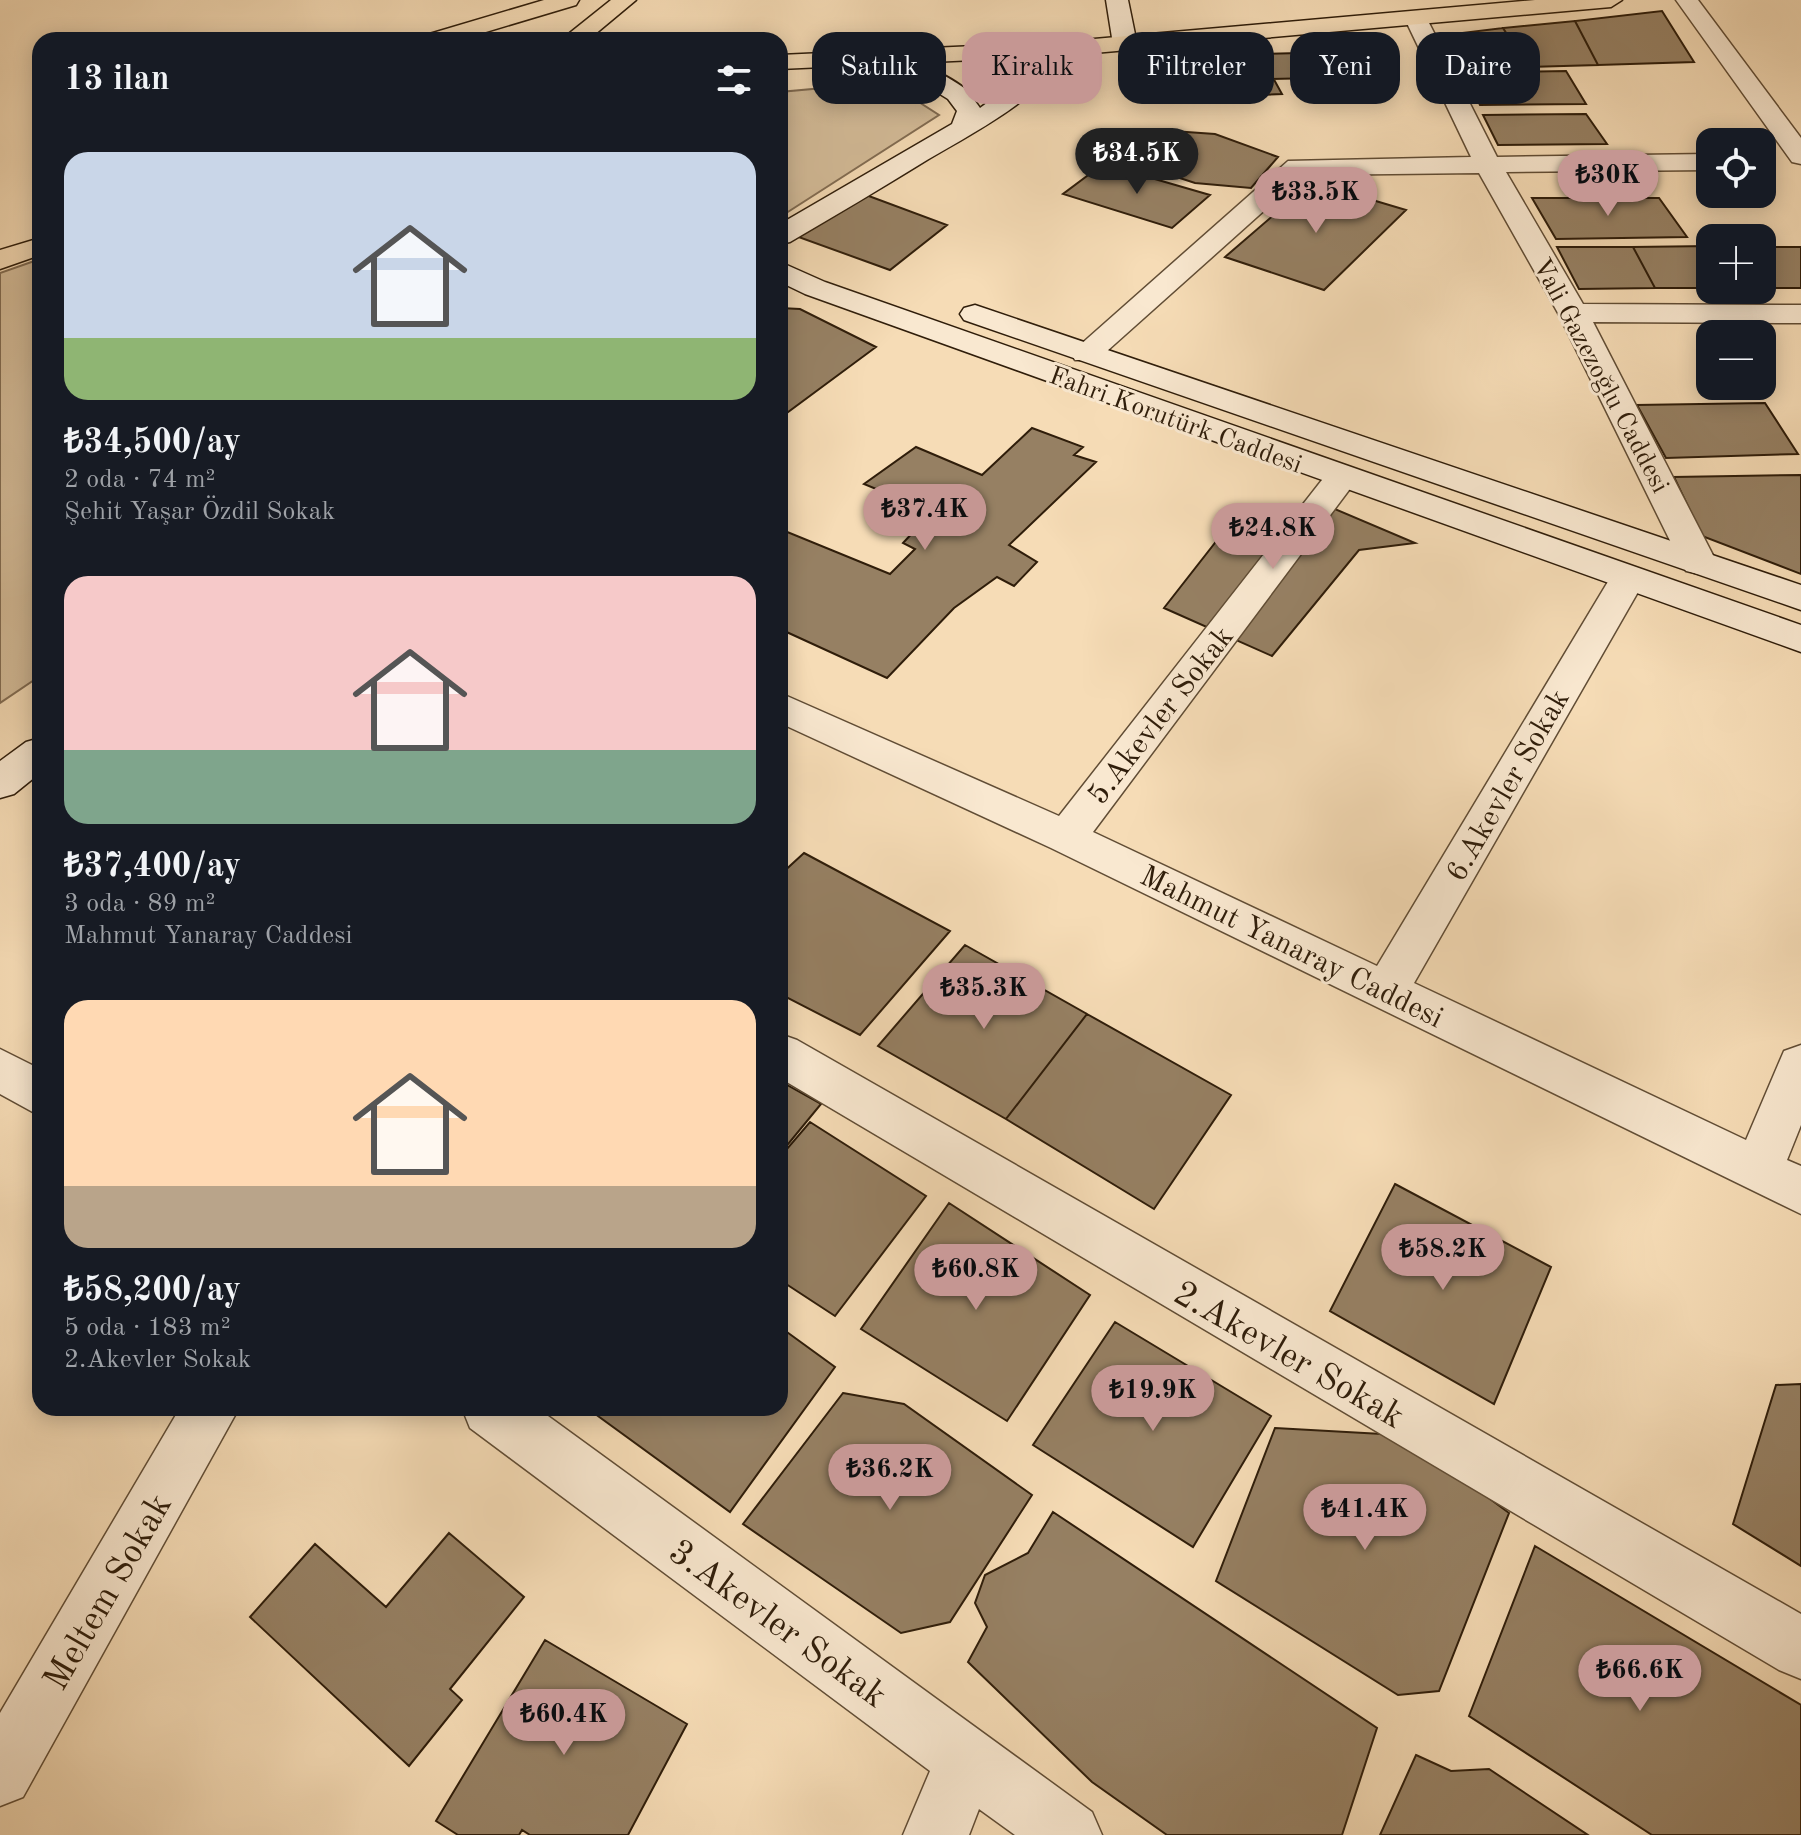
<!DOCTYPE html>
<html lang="tr">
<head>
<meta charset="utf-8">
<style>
  :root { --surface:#171b24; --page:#242831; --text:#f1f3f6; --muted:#9ea1a6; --accent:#c59692 }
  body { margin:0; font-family:"Old Standard TT",serif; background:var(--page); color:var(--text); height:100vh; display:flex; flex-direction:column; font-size:30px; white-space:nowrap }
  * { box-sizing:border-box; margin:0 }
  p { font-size:26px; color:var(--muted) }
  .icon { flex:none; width:44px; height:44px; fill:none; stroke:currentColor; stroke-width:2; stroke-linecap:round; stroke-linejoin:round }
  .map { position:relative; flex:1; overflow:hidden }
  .drawer { position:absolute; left:32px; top:32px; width:756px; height:1384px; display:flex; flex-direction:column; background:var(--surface); border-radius:24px; box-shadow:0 4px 20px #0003 }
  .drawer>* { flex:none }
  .guide { position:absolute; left:812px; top:32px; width:760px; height:72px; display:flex; gap:16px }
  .controls { position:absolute; left:1696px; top:128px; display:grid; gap:16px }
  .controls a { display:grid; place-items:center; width:80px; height:80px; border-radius:16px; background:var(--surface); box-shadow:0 4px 20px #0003; font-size:40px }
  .price { position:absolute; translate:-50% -68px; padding:0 18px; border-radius:28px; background:var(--accent); color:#111; font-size:26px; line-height:52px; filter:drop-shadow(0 2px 4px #0008) }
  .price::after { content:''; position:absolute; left:50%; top:48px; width:24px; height:18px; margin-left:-12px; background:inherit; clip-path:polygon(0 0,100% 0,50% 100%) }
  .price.selected { background:#222; color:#fff }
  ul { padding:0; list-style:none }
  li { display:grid; align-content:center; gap:16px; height:424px; padding:0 32px }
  li span { display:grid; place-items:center; height:248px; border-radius:24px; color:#555 }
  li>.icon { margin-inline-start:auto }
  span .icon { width:144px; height:144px; fill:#fffc; stroke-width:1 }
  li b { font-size:34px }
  h2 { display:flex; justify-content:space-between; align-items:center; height:96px; padding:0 32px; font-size:34px }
  .tag { padding:0 28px; border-radius:24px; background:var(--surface); box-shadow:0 4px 20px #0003; font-size:28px; line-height:72px }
  .tag.selected { background:var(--accent); color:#111 }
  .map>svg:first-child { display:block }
  .green { fill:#d4bc99; stroke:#826c52; stroke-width:2 }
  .building { fill:#968063; stroke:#2f1d0a; stroke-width:2 }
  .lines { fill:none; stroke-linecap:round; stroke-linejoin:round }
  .street-casing { stroke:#614d35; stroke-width:3 }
  .secondary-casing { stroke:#2f1d0a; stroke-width:3 }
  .primary-casing { stroke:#2f1d0a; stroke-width:3 }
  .street { fill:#f9e8d0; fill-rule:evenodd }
  .secondary { fill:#f9e8d0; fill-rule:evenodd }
  .primary { fill:#f6dcb6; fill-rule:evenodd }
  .labels { text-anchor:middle; stroke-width:6; stroke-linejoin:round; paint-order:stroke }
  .far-street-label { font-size:26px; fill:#2f1d0a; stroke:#f9e8d0 }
  .street-label { font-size:30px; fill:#2f1d0a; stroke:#f9e8d0 }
  .near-street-label { font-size:36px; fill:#2f1d0a; stroke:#f9e8d0 }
</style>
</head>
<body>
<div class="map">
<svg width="1801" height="1835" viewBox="0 0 1801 1835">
  <rect width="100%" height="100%" fill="#f6dcb6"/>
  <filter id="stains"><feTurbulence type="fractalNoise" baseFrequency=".0025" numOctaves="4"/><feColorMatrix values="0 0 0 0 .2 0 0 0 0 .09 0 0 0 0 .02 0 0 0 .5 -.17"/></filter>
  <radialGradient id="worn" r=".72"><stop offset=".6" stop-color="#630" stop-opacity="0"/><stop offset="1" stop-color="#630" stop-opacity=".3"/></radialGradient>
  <!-- green -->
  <path class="green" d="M 878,83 L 900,90 L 939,115 L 780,217 L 780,92 Z
    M 40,259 L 40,676 L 0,703 L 0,273 Z"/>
  <!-- building -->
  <path class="building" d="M 1662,11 L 1694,62 L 1598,65 L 1575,21 Z
    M 1575,21 L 1598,65 L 1528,67 L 1503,28 Z
    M 1503,28 L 1528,67 L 1456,68 L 1437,36 Z
    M 1300,53 L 1316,78 L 1271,79 L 1258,54 Z
    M 1262,58 L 1282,94 L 1178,99 L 1153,63 Z
    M 1566,71 L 1586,104 L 1480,105 L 1465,73 Z
    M 1586,114 L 1607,144 L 1498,145 L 1483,115 Z
    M 1144,129 L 1215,134 L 1278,157 L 1251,188 L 1195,183 L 1109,155 Z
    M 1103,164 L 1210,195 L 1172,228 L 1063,194 Z
    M 1312,182 L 1406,210 L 1324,290 L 1225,257 Z
    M 858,192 L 947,225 L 890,270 L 793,235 Z
    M 1532,198 L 1659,198 L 1687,237 L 1556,239 Z
    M 1710,246 L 1710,288 L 1655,288 L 1633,247 Z
    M 1557,247 L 1633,247 L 1655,288 L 1579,289 Z
    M 1762,247 L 1801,247 L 1801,288 L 1762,288 Z
    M 780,308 L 800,309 L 876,347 L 780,418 Z
    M 1765,403 L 1798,454 L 1666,458 L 1637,405 Z
    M 1032,428 L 1083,447 L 1074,455 L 1096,462 L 1009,545 L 1037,562 L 1014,586 L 997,577 L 954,608 L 887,678 L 780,629 L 780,529 L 890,574 L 915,549 L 903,543 L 932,512 L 864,484 L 916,447 L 982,475 Z
    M 1801,475 L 1801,574 L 1702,536 L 1674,477 Z
    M 1323,504 L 1415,543 L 1359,550 L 1272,656 L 1164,608 L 1243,507 Z
    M 804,853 L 950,931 L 860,1035 L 780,994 L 780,875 Z
    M 965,945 L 1087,1014 L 1006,1119 L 878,1046 Z
    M 1087,1014 L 1231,1095 L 1154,1209 L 1006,1119 Z
    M 780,1081 L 821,1104 L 780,1154 Z
    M 810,1122 L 926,1196 L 835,1316 L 780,1280 L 780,1157 Z
    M 1395,1184 L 1551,1267 L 1494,1404 L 1330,1311 Z
    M 949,1203 L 1090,1295 L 1007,1421 L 861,1329 Z
    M 1115,1322 L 1271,1416 L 1193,1547 L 1033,1445 Z
    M 780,1327 L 835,1367 L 730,1512 L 587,1408 L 780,1408 Z
    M 1801,1384 L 1801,1566 L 1733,1524 L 1776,1385 Z
    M 843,1393 L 904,1404 L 1032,1495 L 950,1622 L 901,1633 L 743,1524 Z
    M 1275,1428 L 1382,1434 L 1459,1476 L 1509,1513 L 1439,1691 L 1398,1695 L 1216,1581 Z
    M 1053,1512 L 1377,1728 L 1342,1835 L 1167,1835 L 1092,1782 L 968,1662 L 987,1627 L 975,1603 L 985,1575 L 1028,1553 Z
    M 449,1533 L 524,1597 L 450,1689 L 462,1700 L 409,1766 L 250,1617 L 315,1544 L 386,1607 Z
    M 1535,1546 L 1801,1705 L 1801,1835 L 1652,1835 L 1469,1716 Z
    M 545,1640 L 687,1724 L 628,1835 L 530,1835 L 522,1830 L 519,1835 L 458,1835 L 436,1821 Z
    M 1416,1755 L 1451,1771 L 1489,1769 L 1588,1835 L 1380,1835 Z"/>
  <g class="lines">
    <defs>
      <path id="street" d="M 1676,0 L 1698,0 L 1801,138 L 1801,164 L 1792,162 Z
        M 1416,12 L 1427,19 L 1497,157 L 1710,154 L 1710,170 L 1506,172 L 1583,304 L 1801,305 L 1801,323 L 1593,322 L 1717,563 L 1712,571 L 1699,574 L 1686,571 L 1681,563 L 1558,313 L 1479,173 L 1304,175 L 1097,360 L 1075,360 L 1071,353 L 1288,161 L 1471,157 L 1405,19 Z
        M 1341,468 L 1353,471 L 1358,478 L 1093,832 L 1377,966 L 1615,570 L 1628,566 L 1641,570 L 1646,578 L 1414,983 L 1746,1140 L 1784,1051 L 1801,1045 L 1801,1125 L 1787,1160 L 1801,1166 L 1801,1214 L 1051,848 L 780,723 L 780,693 L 1059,816 L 1329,471 Z
        M 780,1034 L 797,1040 L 1801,1614 L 1801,1679 L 1779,1670 L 780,1078 Z
        M 0,1049 L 40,1069 L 40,1116 L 0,1094 Z
        M 180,1408 L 239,1408 L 23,1797 L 0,1806 L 0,1713 Z
        M 462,1408 L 537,1408 L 1092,1812 L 1102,1835 L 1015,1835 L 979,1809 L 969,1835 L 903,1835 L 930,1771 L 470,1428 Z"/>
      <path id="secondary" d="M 1106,0 L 1128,0 L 1137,44 L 1133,49 L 1117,49 L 1113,44 Z
        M 1060,42 L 1072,49 C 1035,102 981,128 927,160 C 882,188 836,215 790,242 L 780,244 L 780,224 L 952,124 L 957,111 L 948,99 L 927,86 L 874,63 L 870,58 L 874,53 C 892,48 948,75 964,88 C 970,93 975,101 980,108 L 1032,70 L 1052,44 Z
        M 780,262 L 825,282 L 1801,625 L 1801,652 L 805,294 L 780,282 Z
        M 975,305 L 1801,585 L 1801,610 L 964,320 L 960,314 L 964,308 Z
        M 40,738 L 40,773 L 14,794 L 0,798 L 0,761 L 26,742 Z"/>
      <path id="primary" d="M 544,0 L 579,0 L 576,5 L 459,40 L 422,40 L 426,35 Z
        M 611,0 L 636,0 L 588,40 L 561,40 Z
        M 1535,0 L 1622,0 L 1611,7 L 1060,56 L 780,69 L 780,55 L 1060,42 Z
        M 40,238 L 40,255 L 0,269 L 0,250 Z"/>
    </defs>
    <!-- street casing -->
    <use href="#street" class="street-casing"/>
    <!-- secondary casing -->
    <use href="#secondary" class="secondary-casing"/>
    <!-- primary casing -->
    <use href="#primary" class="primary-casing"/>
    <!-- street -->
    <use href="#street" class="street"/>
    <!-- secondary -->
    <use href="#secondary" class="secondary"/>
    <!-- primary -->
    <use href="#primary" class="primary"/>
  </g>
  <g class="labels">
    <!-- far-street labels -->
    <g class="far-street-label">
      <text transform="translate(1602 375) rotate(62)" y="9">Vali Gazezoğlu Caddesi</text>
      <text transform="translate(1176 419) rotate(20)" y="9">Fahri Korutürk Caddesi</text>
    </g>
    <!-- street labels -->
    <g class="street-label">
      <text transform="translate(1160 715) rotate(-52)" y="10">5.Akevler Sokak</text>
      <text transform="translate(1507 785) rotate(-60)" y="10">6.Akevler Sokak</text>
      <text transform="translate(1292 946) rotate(26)" y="10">Mahmut Yanaray Caddesi</text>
    </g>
    <!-- near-street labels -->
    <g class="near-street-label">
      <text transform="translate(1290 1353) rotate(30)" y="13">2.Akevler Sokak</text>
      <text transform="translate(106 1591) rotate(-60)" y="13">Meltem Sokak</text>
      <text transform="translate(779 1622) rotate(36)" y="13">3.Akevler Sokak</text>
    </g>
  </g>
  <rect width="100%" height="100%" filter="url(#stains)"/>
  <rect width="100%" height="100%" fill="url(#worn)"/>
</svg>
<div class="controls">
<a><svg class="icon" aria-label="locate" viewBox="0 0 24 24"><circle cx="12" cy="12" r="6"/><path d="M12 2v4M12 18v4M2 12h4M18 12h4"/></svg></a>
<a>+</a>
<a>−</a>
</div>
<b class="price selected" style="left:1137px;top:196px">₺34.5K</b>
<b class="price" style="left:1608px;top:218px">₺30K</b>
<b class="price" style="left:1316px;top:235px">₺33.5K</b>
<b class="price" style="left:925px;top:552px">₺37.4K</b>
<b class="price" style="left:1273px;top:571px">₺24.8K</b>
<b class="price" style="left:984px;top:1031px">₺35.3K</b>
<b class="price" style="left:1443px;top:1292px">₺58.2K</b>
<b class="price" style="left:976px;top:1312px">₺60.8K</b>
<b class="price" style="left:1153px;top:1433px">₺19.9K</b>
<b class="price" style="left:890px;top:1512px">₺36.2K</b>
<b class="price" style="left:1365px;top:1552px">₺41.4K</b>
<b class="price" style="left:1640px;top:1713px">₺66.6K</b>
<b class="price" style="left:564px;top:1757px">₺60.4K</b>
<div class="guide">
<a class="tag">Satılık</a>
<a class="tag selected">Kiralık</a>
<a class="tag">Filtreler</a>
<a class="tag">Yeni</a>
<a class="tag">Daire</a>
</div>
<section class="drawer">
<h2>13 ilan<svg class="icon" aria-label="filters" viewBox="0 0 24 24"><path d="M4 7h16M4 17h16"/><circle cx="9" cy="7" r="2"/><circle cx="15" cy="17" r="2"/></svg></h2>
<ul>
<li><span style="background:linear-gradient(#c9d6e8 75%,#8fb573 0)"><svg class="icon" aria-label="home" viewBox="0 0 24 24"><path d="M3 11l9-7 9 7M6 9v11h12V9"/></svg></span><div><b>₺34,500/ay</b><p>2 oda · 74 m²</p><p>Şehit Yaşar Özdil Sokak</p></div></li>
<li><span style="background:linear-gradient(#f6c9c9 70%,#7fa58c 0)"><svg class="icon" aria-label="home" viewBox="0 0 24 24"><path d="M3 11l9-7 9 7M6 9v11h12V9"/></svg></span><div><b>₺37,400/ay</b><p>3 oda · 89 m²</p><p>Mahmut Yanaray Caddesi</p></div></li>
<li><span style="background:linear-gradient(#ffd9b3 75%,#b9a48a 0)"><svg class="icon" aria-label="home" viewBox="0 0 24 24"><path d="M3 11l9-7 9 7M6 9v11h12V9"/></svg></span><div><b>₺58,200/ay</b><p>5 oda · 183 m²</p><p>2.Akevler Sokak</p></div></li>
</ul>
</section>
</div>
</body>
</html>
